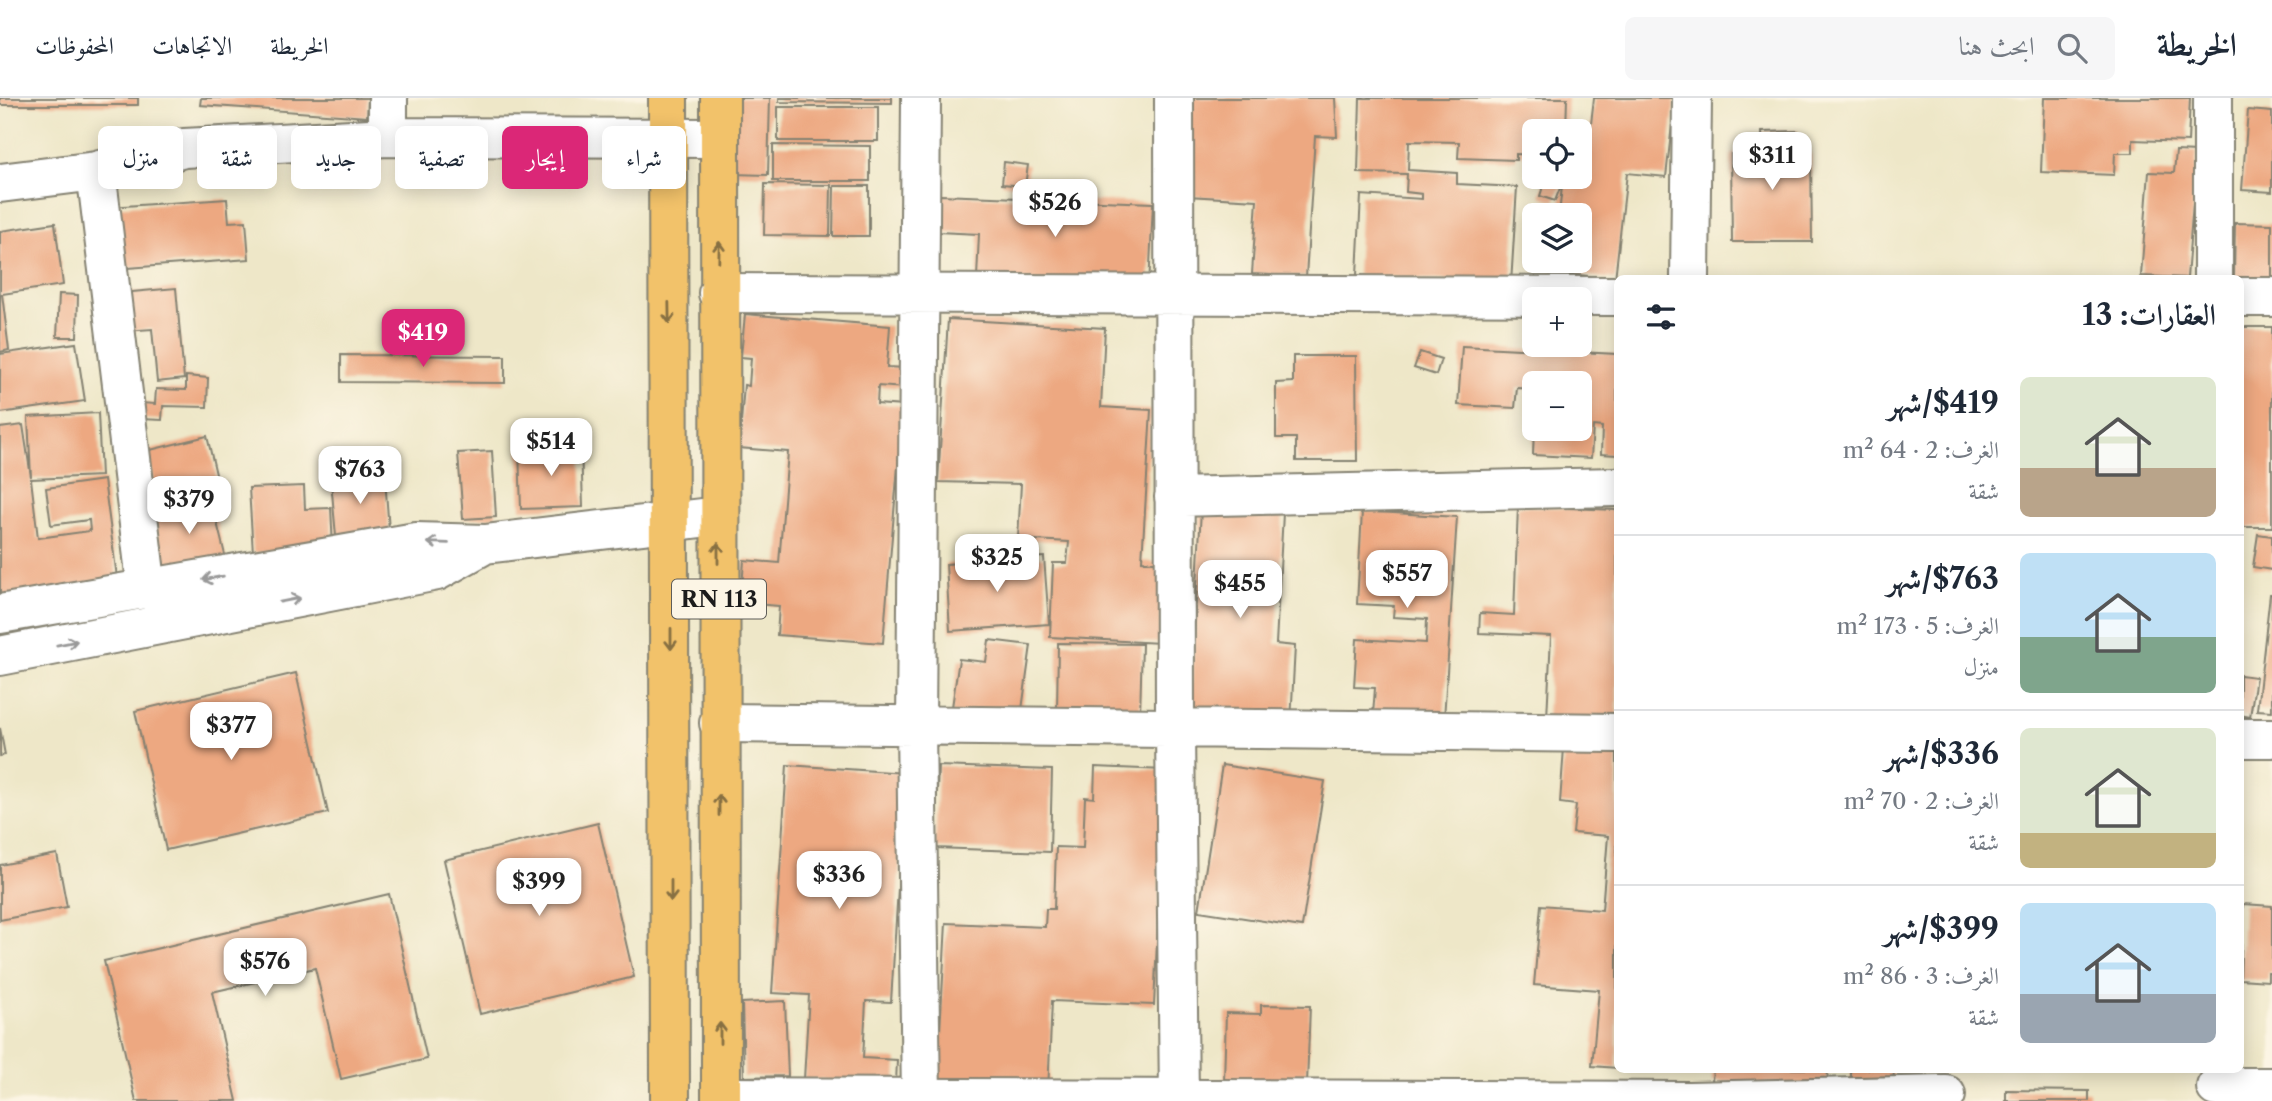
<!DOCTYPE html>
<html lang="ar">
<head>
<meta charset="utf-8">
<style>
  :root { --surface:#fff; --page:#f6f6f7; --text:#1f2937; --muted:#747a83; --line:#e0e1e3; --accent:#db2777 }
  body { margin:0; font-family:"Libre Caslon Text",Amiri,serif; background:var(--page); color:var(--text); direction:rtl; height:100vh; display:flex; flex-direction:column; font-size:26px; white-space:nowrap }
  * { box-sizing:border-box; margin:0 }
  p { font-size:23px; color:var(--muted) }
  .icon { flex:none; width:38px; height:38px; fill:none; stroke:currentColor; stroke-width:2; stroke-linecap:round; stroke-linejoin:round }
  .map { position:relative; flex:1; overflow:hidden; direction:ltr }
  .sheet { position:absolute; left:1614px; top:177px; width:630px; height:798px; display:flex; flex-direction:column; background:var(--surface); border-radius:10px; box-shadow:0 4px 18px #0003; direction:rtl }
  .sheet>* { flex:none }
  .guide { position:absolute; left:21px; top:28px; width:665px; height:63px; direction:rtl; display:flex; gap:14px }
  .tools { position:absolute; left:1522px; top:21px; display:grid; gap:14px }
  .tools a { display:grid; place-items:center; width:70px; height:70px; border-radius:10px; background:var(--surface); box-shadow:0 4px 18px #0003; font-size:35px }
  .price { position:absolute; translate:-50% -60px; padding:0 16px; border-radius:14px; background:#fff; color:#222; font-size:23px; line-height:46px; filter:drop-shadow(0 2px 4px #0008) }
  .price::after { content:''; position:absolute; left:50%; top:42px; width:21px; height:16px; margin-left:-10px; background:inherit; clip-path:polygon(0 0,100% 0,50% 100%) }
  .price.selected { background:var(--accent); color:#fff }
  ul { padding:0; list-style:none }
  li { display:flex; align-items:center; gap:21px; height:175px; padding:0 28px }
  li+li { border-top:2px solid var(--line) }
  li span { display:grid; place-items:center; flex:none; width:196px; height:140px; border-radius:10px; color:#555 }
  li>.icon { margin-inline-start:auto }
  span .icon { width:84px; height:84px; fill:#fffc; stroke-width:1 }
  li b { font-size:30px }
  h2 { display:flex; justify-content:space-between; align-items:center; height:84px; padding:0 28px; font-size:30px }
  .pill { padding:0 24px; border-radius:10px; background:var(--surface); box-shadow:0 4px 18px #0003; font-size:24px; line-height:63px }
  .pill.selected { background:var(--accent); color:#fff }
  header { display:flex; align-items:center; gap:42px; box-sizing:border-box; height:98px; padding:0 35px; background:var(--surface); border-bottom:2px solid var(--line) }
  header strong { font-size:33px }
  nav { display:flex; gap:38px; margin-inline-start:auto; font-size:24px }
  .search { width:490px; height:63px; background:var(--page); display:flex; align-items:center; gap:18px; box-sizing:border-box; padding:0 24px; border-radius:10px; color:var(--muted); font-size:26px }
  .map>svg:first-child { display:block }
  .building { fill:#eda881 }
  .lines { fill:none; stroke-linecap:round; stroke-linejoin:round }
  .minor-casing { stroke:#858272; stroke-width:42 }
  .major-casing { stroke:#858272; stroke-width:42 }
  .minor { stroke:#fff; stroke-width:38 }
  .major { stroke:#f2c26a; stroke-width:38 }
  .oneway { stroke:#876f43 }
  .oneway2 { stroke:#999 }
  .labels { text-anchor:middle; stroke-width:6; stroke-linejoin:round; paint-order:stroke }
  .shield { fill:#fcf5e5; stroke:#5f5d58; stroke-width:2 }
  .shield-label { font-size:23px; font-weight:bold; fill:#1c1c1c }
</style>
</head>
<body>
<header>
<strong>الخريطة</strong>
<div class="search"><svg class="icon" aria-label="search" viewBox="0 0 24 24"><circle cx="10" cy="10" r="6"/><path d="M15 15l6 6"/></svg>ابحث هنا</div>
<nav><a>الخريطة</a><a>الاتجاهات</a><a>المحفوظات</a></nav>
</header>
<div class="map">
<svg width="2272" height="1003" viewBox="0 0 2272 1003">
  <rect width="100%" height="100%" fill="#fcf5e5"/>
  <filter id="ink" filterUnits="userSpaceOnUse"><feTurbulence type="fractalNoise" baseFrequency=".0143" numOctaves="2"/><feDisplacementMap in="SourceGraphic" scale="14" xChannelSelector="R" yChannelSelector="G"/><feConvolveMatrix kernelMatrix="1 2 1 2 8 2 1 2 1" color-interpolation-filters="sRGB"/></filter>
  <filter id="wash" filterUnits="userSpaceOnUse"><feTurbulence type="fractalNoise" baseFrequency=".00686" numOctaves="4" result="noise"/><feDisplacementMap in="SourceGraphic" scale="28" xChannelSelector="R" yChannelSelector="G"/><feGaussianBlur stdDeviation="1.57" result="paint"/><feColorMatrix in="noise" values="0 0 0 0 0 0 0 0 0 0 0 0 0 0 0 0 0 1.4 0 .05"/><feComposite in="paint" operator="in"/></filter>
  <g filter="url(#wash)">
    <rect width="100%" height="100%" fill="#eee7c8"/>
    <g id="blocks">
      <!-- building -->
      <path class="building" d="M 0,0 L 138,0 L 138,7 L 0,7 Z
        M 201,0 L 368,0 L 367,19 L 200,7 Z
        M 733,0 L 770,0 L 768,77 L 732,76 Z
        M 779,0 L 892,0 L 892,5 L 779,4 Z
        M 1193,0 L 1335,0 L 1337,39 L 1315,38 L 1306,179 L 1252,176 L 1257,102 L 1170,97 Z
        M 1360,0 L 1567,0 L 1566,33 L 1535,33 L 1535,57 L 1516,56 L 1516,62 L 1458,60 L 1459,44 L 1409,43 L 1408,72 L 1457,75 L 1457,86 L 1517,89 L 1511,186 L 1357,177 L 1361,97 L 1422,101 L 1422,96 L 1406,94 L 1407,76 L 1358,75 Z
        M 1594,0 L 1675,0 L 1666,79 L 1627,75 L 1615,181 L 1552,174 L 1554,163 L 1580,163 L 1580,117 L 1559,117 L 1563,79 L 1585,76 Z
        M 2044,0 L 2190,0 L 2188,44 L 2133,42 L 2133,55 L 2115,55 L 2114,77 L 2041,74 Z
        M 778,9 L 878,9 L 878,43 L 778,43 Z
        M 2248,12 L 2272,14 L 2272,94 L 2242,92 Z
        M 1798,33 L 1799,56 L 1811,56 L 1812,144 L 1732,144 L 1731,56 L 1763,55 L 1762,34 Z
        M 773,47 L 870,48 L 870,83 L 773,83 Z
        M 2176,53 L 2197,54 L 2187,180 L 2141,178 L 2149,74 L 2174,75 Z
        M 1004,64 L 1028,67 L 1025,88 L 1002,86 Z
        M 1546,79 L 1563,82 L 1555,103 L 1540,98 Z
        M 765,86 L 831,87 L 830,138 L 764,137 Z
        M 834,88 L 869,88 L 869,138 L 833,138 Z
        M 940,97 L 1153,105 L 1149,189 L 977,180 L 979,136 L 938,134 Z
        M 227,101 L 229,124 L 246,123 L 249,161 L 114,171 L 110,109 Z
        M 55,125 L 63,187 L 2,196 L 9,252 L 0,254 L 0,133 Z
        M 2235,125 L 2272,126 L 2272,183 L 2234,180 Z
        M 176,190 L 184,281 L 157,284 L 152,231 L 125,233 L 121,195 Z
        M 59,196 L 78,197 L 77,239 L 57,239 Z
        M 745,216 L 890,228 L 887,269 L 906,270 L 905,290 L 878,288 L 877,306 L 903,308 L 883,545 L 777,537 L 779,508 L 741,505 L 744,462 L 779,465 L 788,354 L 739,350 L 744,287 L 749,288 L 751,260 L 741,259 Z
        M 948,221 L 1105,230 L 1101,309 L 1151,312 L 1142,463 L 1164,465 L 1160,545 L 1050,539 L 1053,465 L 1067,465 L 1069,444 L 1018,441 L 1021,386 L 938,384 Z
        M 2240,229 L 2272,229 L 2272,429 L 2240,429 Z
        M 76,245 L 85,303 L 0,315 L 0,256 Z
        M 1462,248 L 1617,256 L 1617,357 L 1601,356 L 1602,329 L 1593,328 L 1591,360 L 1533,357 L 1534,331 L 1580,331 L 1580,285 L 1535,285 L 1535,291 L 1517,290 L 1515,310 L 1458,307 Z
        M 1420,254 L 1441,261 L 1436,277 L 1414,270 Z
        M 341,257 L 505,258 L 505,285 L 341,284 Z
        M 1293,258 L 1356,258 L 1357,363 L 1296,363 L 1296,340 L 1276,340 L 1276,285 L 1293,284 Z
        M 186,278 L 208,280 L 207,309 L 163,308 L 162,322 L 141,321 L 141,305 L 155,306 L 156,291 L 186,292 Z
        M 98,315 L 101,378 L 31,381 L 38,440 L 90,433 L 89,422 L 51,427 L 46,390 L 104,382 L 119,494 L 0,511 L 0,330 L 23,327 L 31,379 L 28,319 Z
        M 207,338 L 219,389 L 158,404 L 146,353 Z
        M 581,348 L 583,409 L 521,411 L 519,350 Z
        M 492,353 L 496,419 L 463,421 L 458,355 Z
        M 384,368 L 390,445 L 337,449 L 330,372 Z
        M 304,388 L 305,411 L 331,410 L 333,450 L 253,455 L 249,390 Z
        M 210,396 L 227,465 L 167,480 L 151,409 Z
        M 1518,408 L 1617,412 L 1617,623 L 1547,620 L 1551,538 L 1479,535 L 1480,515 L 1514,517 Z
        M 1201,411 L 1283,415 L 1276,546 L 1295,548 L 1291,624 L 1190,618 Z
        M 1362,413 L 1457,419 L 1444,621 L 1373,617 L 1375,590 L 1354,589 L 1357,541 L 1426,545 L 1427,521 L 1393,519 L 1394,508 L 1357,506 Z
        M 2258,436 L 2272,438 L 2272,472 L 2253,469 Z
        M 1044,459 L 1049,526 L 950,533 L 946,466 Z
        M 2270,496 L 2272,496 L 2272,613 L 2257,612 Z
        M 989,542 L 1031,547 L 1020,626 L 951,616 L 959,561 L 986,564 Z
        M 1058,545 L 1142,546 L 1140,617 L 1057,615 Z
        M 296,575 L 328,715 L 166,752 L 135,613 Z
        M 2240,577 L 2256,579 L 2250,619 L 2240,617 Z
        M 0,630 L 5,657 L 0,658 Z
        M 1564,650 L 1617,654 L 1617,970 L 1592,968 L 1599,892 L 1534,887 L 1541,807 L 1602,812 L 1608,738 L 1573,735 L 1576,707 L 1560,705 Z
        M 787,667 L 905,675 L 891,904 L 866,903 L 863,960 L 897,962 L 896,986 L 804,981 L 809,897 L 772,895 Z
        M 1222,667 L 1325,683 L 1302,829 L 1199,813 Z
        M 938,668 L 1052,672 L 1050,754 L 935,750 Z
        M 1095,669 L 1165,672 L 1154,907 L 1052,903 L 1048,994 L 937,989 L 946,825 L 1045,829 L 1046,811 L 1054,811 L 1056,749 L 1083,750 L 1085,699 L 1094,700 Z
        M 598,725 L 634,879 L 480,916 L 444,762 Z
        M 57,756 L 67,809 L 0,822 L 0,767 Z
        M 389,796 L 427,961 L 341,981 L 315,870 L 212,894 L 237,1003 L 136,1003 L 104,863 Z
        M 2243,806 L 2272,808 L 2272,875 L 2268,875 L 2268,883 L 2240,881 Z
        M 785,903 L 788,978 L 744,979 L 742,905 Z
        M 1261,907 L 1310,908 L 1307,986 L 1224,984 L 1226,915 L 1261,916 Z
        M 1713,971 L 1828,971 L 1827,988 L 1712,983 Z
        M 1851,971 L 1894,971 L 1893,986 L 1851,984 Z
        M 2006,992 L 2089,993 L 2089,1003 L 2006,1003 Z"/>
    </g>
  </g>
  <g filter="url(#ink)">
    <use href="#blocks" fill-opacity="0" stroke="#858272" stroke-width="2"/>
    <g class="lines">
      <defs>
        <path id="minor" d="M 388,0 L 388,39
          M 1174,0 L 1175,632 L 1179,1003
          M 2213,0 L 2213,180
          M 96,73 L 147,492
          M 0,85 L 96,73 L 184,50 L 388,39 L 720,40
          M 1690,180 L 1692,0
          M 718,195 L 1617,198
          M 2240,199 L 2272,199
          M 1174,399 L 1617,389
          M 485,446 L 718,418
          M 0,516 L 416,444 L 485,446 L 437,473 L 0,558
          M 719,625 L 1617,635
          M 2240,640 L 2272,640
          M 2216,989 L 2272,989
          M 721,999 L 1689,1003 L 1946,997
          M 921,1003 L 916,629 L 921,0"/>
        <path id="major" d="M 668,0 L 670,1003
          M 720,0 L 721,1003"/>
      </defs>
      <!-- minor casing -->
      <use href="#minor" class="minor-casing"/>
      <!-- major casing -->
      <use href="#major" class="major-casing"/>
      <!-- minor -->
      <use href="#minor" class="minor"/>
      <!-- major -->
      <use href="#major" class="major"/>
    </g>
    <!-- one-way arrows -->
    <defs><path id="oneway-shaft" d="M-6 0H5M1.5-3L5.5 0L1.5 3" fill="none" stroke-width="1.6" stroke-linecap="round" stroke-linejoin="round" transform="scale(1.75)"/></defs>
    <g class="oneway">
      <use href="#oneway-shaft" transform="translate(719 154) rotate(-89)"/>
      <use href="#oneway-shaft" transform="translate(669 215) rotate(89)"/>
      <use href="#oneway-shaft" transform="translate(718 455) rotate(-90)"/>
      <use href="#oneway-shaft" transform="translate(671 541) rotate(90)"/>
      <use href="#oneway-shaft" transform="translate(719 707) rotate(-90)"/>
      <use href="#oneway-shaft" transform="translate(671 793) rotate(90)"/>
      <use href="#oneway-shaft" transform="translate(720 935) rotate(-90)"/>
    </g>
    <g class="oneway2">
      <use href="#oneway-shaft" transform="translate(438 445) rotate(-178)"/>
      <use href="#oneway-shaft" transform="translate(213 480) rotate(170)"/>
      <use href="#oneway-shaft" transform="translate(290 502) rotate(-11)"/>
      <use href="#oneway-shaft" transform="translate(67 545) rotate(-11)"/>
    </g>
  </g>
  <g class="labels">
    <!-- shield labels -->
    <rect class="shield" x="672" y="481.5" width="94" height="39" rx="5"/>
    <g class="shield-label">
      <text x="719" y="509">RN 113</text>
    </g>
  </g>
</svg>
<div class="tools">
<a><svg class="icon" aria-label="locate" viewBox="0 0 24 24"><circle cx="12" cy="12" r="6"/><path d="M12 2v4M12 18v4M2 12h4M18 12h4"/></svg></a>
<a><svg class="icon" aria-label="layers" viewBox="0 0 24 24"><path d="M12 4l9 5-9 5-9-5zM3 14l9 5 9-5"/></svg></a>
<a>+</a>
<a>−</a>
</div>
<b class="price" style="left:1772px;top:94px">$311</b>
<b class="price" style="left:1055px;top:141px">$526</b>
<b class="price selected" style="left:423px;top:271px">$419</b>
<b class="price" style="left:551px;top:380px">$514</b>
<b class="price" style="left:360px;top:408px">$763</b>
<b class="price" style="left:189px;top:438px">$379</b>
<b class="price" style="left:997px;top:496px">$325</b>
<b class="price" style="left:1407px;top:512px">$557</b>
<b class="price" style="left:1240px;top:522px">$455</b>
<b class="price" style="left:231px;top:664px">$377</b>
<b class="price" style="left:839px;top:813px">$336</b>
<b class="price" style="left:539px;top:820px">$399</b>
<b class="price" style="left:265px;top:900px">$576</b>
<div class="guide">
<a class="pill">شراء</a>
<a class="pill selected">إيجار</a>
<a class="pill">تصفية</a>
<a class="pill">جديد</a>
<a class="pill">شقة</a>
<a class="pill">منزل</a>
</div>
<section class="sheet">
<h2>العقارات: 13<svg class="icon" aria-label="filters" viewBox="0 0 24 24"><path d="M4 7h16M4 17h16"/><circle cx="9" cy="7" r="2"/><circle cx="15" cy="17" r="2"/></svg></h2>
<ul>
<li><span style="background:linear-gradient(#dfe7d0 65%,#b9a48a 0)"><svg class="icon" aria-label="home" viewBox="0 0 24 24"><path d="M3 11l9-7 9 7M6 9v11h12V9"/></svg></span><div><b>$419/شهر</b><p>الغرف: 2 · 64 m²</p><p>شقة</p></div></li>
<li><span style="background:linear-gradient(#bfe0f5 60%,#7fa58c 0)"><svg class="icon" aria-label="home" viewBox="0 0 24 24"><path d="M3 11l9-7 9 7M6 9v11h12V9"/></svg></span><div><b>$763/شهر</b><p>الغرف: 5 · 173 m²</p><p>منزل</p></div></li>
<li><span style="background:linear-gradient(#dfe7d0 75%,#c2b280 0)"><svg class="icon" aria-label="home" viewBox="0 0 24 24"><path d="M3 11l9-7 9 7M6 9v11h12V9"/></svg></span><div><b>$336/شهر</b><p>الغرف: 2 · 70 m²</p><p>شقة</p></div></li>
<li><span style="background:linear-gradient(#bfe0f5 65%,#9aa5b1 0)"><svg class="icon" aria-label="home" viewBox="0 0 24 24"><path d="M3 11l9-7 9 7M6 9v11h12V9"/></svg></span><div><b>$399/شهر</b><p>الغرف: 3 · 86 m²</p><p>شقة</p></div></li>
</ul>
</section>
</div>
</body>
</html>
